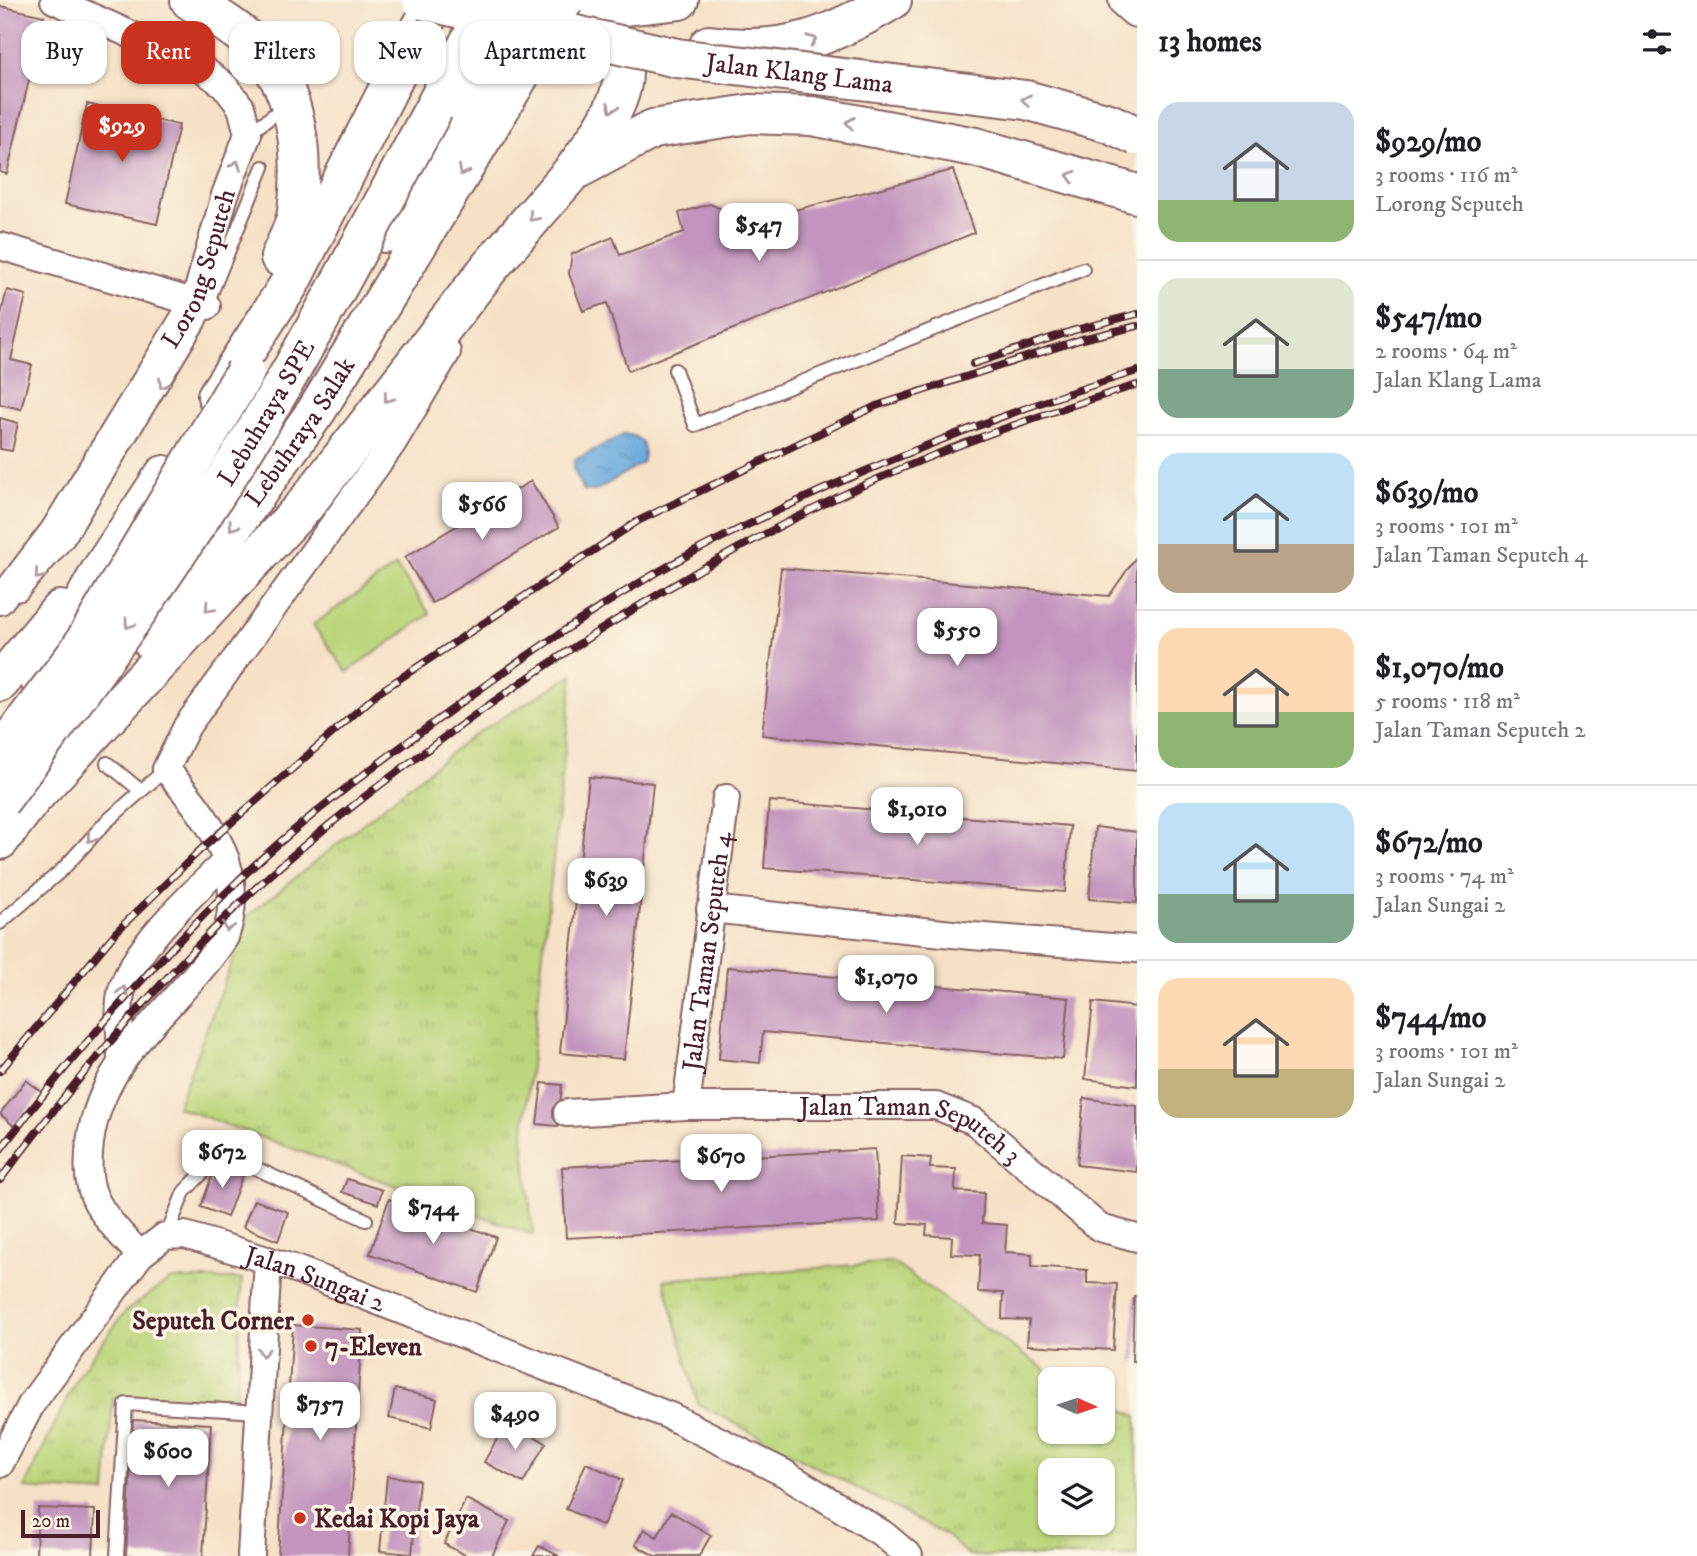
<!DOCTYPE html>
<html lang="en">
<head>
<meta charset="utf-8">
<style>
  :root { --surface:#fff; --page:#f2f2f2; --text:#202124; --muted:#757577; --line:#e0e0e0; --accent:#c8321e }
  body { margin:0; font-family:"IM FELL DW Pica",serif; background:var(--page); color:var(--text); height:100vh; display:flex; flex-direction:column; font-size:26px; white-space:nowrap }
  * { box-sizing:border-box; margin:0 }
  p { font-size:23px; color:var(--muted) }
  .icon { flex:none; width:38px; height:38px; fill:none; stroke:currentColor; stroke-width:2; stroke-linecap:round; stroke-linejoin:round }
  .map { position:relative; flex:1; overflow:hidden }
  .sheet { display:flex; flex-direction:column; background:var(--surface); width:560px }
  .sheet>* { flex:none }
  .guide { position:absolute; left:21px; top:21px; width:665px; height:63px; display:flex; gap:14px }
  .needle { width:46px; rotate:93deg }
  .tools { position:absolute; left:1038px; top:1367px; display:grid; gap:14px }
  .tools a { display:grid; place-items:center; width:77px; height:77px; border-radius:14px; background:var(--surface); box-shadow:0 2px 5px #0004; font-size:35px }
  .scale { position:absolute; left:21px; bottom:18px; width:79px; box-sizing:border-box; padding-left:7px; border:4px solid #4a1f2b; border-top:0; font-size:19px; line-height:24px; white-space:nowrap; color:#4a1f2b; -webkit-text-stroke:5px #fcf5e5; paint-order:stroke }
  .price { position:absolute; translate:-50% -60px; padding:0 16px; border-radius:14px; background:#fff; color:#222; font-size:23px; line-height:46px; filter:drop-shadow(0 2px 4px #0008) }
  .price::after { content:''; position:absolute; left:50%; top:42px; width:21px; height:16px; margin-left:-10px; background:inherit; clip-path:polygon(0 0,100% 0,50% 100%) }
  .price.selected { background:var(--accent); color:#fff }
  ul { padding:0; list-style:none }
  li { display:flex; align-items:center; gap:21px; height:175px; padding:0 21px }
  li+li { border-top:2px solid var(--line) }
  li span { display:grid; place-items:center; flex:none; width:196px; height:140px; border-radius:21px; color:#555 }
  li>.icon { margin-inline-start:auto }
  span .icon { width:84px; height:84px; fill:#fffc; stroke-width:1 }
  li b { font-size:30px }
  h2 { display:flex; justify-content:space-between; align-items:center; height:84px; padding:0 21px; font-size:30px }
  .chip { padding:0 24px; border-radius:21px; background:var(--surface); box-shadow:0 2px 5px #0004; font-size:24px; line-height:63px }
  .chip.selected { background:var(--accent); color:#fff }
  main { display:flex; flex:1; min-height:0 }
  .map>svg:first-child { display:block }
  .grass { fill:url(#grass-tufts); stroke:#827a52; stroke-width:2; fill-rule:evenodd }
  .garden { fill:#bbd57a; stroke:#827a52; stroke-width:2 }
  .water { fill:url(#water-ripples); stroke:#5b6484; stroke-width:2 }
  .building { fill:#c294be }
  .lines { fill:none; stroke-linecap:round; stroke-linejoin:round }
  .lane-casing { stroke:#866362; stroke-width:16 }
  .street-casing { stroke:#866362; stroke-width:30 }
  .primary-casing { stroke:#866362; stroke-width:42 }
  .highway-casing { stroke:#866362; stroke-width:42 }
  .lane { stroke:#fff; stroke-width:12 }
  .street { stroke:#fff; stroke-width:26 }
  .primary { stroke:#fff; stroke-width:38 }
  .highway { stroke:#fff; stroke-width:38 }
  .rail-casing { stroke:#4a1f2b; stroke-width:8 }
  .rail { stroke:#fcf5e5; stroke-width:5; stroke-dasharray:16; stroke-linecap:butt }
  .primary-bridge-casing { stroke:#866362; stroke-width:42; stroke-linecap:butt }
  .highway-bridge-casing { stroke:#866362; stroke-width:42; stroke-linecap:butt }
  .primary-bridge { stroke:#fff; stroke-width:38 }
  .highway-bridge { stroke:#fff; stroke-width:38 }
  .oneway { stroke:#ae9aa0 }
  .poi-dot { fill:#c8321e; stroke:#fcf5e5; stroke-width:2.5 }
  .labels { text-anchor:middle; stroke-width:7; stroke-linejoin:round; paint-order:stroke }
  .street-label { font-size:26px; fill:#4a1f2b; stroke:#fcf5e5 }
  .poi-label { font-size:26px; font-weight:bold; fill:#4a1f2b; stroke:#fcf5e5; text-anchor:start }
</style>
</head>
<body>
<main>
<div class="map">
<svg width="1137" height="1556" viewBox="0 0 1137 1556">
  <defs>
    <pattern id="grass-tufts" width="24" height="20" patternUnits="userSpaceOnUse" patternTransform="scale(1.75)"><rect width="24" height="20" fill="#bbd57a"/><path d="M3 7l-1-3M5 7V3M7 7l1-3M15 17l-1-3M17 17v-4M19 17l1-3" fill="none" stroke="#a2b66a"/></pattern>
    <pattern id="water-ripples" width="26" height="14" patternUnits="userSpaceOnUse" patternTransform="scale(1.75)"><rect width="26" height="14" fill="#6caade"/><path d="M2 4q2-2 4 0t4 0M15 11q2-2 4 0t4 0" fill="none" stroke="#5b8ab4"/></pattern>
  </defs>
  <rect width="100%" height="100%" fill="#fcf5e5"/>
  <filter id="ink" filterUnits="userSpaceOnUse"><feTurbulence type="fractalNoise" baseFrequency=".0143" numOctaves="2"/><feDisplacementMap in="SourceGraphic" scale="14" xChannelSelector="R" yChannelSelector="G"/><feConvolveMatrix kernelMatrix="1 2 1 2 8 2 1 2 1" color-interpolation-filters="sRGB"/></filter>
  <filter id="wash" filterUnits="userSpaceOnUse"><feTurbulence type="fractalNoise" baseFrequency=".00686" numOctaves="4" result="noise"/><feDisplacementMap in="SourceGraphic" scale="28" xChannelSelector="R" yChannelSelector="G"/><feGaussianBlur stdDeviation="1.57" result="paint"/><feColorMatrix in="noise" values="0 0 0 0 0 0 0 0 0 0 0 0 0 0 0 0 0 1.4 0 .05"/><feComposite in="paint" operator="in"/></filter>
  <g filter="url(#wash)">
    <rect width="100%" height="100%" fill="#f6e1c7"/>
    <!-- grass -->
    <path class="grass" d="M 573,675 L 523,1138 L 533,1235 L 177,1107 L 250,914 L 472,736 Z
      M 892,1262 L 1058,1379 L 1050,1379 L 1050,1432 L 1102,1432 L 1103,1401 L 1137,1416 L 1137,1556 L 969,1556 L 946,1535 L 698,1404 L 664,1280 ZM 1102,1470 L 1102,1522 L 1050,1522 L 1050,1470 Z
      M 171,1279 L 242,1279 L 236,1407 L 113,1398 L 106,1493 L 24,1488 L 79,1374 L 126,1311 Z"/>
    <!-- garden -->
    <path class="garden" d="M 396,566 L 430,614 L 347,672 L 313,625 Z"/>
    <!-- water -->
    <path class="water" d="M 625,434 C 643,436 647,447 642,463 L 595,491 L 584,491 L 574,470 L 574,460 Z"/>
    <g id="blocks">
      <!-- building -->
      <path class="building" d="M 0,6 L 44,16 L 7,174 L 0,172 Z
        M 87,104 L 179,125 L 157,224 L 65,204 Z
        M 953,170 L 974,233 L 628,371 L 607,303 L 583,311 L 569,274 L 572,254 L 613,237 L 620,255 L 684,232 L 679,213 L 710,204 L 741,217 L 743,223 Z
        M 7,290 L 26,295 L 11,360 L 32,365 L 21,409 L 0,404 L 0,318 Z
        M 0,418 L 18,423 L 12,451 L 0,449 Z
        M 531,481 L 559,527 L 432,603 L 405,557 Z
        M 1137,556 L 1137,771 L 762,735 L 781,568 L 1109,596 Z
        M 589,777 L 653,783 L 624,1059 L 560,1053 Z
        M 769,801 L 1070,826 L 1065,892 L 764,868 Z
        M 1095,827 L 1137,832 L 1137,903 L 1089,899 Z
        M 727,967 L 1069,998 L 1063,1059 L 763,1032 L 760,1063 L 719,1059 Z
        M 1093,1002 L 1137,1007 L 1137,1086 L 1085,1079 Z
        M 26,1080 L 42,1092 L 15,1127 L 0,1114 Z
        M 542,1083 L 562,1085 L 558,1126 L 537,1124 Z
        M 1084,1098 L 1137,1106 L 1137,1172 L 1077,1165 Z
        M 875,1149 L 879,1221 L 566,1238 L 562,1167 Z
        M 902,1156 L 931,1158 L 930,1168 L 956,1169 L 955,1191 L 984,1193 L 982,1223 L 1007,1225 L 1005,1252 L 1032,1254 L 1032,1266 L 1087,1270 L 1087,1283 L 1117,1284 L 1113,1350 L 1027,1345 L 1029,1320 L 1002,1319 L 1003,1293 L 978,1292 L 980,1255 L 951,1254 L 952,1237 L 926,1235 L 927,1225 L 898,1223 Z
        M 216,1164 L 243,1174 L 227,1217 L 201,1207 Z
        M 347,1179 L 382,1190 L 378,1204 L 342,1192 Z
        M 389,1199 L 496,1237 L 477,1292 L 370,1254 Z
        M 254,1200 L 288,1212 L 278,1241 L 243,1227 Z
        M 1134,1296 L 1137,1296 L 1137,1361 L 1132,1361 Z
        M 293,1325 L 362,1330 L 348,1556 L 278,1556 Z
        M 395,1389 L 437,1399 L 431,1428 L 389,1418 Z
        M 133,1420 L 211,1424 L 203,1556 L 126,1556 Z
        M 507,1421 L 546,1443 L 523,1483 L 484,1462 Z
        M 586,1463 L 623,1480 L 603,1526 L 566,1509 Z
        M 387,1476 L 419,1480 L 412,1554 L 380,1551 Z
        M 466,1499 L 509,1521 L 492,1556 L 467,1556 L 444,1544 Z
        M 38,1508 L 95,1510 L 93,1556 L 36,1556 Z
        M 671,1512 L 711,1535 L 699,1556 L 655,1556 L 635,1545 L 644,1529 L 657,1537 Z
        M 539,1546 L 559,1556 L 533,1556 Z"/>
    </g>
  </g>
  <g filter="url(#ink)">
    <use href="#blocks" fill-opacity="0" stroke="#866362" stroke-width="2"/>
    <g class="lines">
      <defs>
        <path id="lane" d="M 248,134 L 275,114
          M 675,370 L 695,425 L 1083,269
          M 8,596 L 21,594 L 68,540 L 199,323 L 263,167
          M 107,763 L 141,791
          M 0,923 L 63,869 L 105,823 L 166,769
          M 166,1236 L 184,1192 L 215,1160 L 232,1157 L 366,1220
          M 117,1556 L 126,1404 L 259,1412"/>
        <g id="street">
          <path d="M 0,246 L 207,306"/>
          <path id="s1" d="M 0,601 L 54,530 L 195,300 L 225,195 L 248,134 L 241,107 L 224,85 L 194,63 L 54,0"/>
          <path d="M 710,909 L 972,936 L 1137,949"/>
          <path d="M 121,1059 C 121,1040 118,1019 120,1000 C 125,954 194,893 226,861"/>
          <path id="s2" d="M 686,1106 L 726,798"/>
          <path id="s3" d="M 567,1113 L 686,1106 L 936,1106 L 974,1121 L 1100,1228 L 1137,1238"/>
          <path d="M 140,1255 C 124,1237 104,1219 94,1196 C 87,1179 88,1161 90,1143 C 101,1053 179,1007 225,937 C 249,868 208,819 166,769 L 187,726 L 392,444 L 447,352 L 429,344"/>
          <path id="s4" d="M 0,1464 L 32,1403 L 140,1255 L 165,1236 L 185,1235 L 293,1268 L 670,1416 L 784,1473 L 883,1534 L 909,1556"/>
          <path d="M 251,1556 L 268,1260"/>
        </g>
        <path id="primary" d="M 1128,0 L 1137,8
          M 709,45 C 783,56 830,37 892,0"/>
        <g id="highway">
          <path d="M 190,0 C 213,15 240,30 259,50 C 299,92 304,157 297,212 C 295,227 286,243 280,257"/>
          <path d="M 573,0 L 623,6 L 679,0"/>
          <path d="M 576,167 C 595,140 634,92 620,57 C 615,46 603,36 594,28"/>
          <path d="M 385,233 L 466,106"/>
          <path d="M 217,396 L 290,283 L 406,54 L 437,0"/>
          <path id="s5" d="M 151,640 L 317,410 L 498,112"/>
          <path d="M 40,680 L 101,570 L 164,475"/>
          <path d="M 0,682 L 60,610"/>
          <path d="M 35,795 L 305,505 L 489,268 L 572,172 L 653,129 L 750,114 L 812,116 L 975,147 L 1137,194"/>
          <path d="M 0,840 L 50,775"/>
        </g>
      </defs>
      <!-- lane casing -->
      <use href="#lane" class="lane-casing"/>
      <!-- street casing -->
      <use href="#street" class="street-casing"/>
      <!-- primary casing -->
      <use href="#primary" class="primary-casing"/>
      <!-- highway casing -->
      <use href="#highway" class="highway-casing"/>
      <!-- lane -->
      <use href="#lane" class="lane"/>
      <!-- street -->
      <use href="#street" class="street"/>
      <!-- primary -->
      <use href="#primary" class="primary"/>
      <!-- highway -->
      <use href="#highway" class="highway"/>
      <defs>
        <path id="rail" d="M 973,364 L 1075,330 L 1137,314
          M 0,1071 L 117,931 L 198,852 L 378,693 L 638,521 L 876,406 L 1082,339 L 1137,326
          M 0,1150 C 74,1053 155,961 243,876 C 312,810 392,753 469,697 C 544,643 624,588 707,545 C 845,475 989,417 1137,371
          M 0,1180 C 78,1076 162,976 257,887 C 320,829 388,778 457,728 C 575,642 700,564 832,500 C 929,453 1034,416 1137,385"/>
      </defs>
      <!-- rail casing -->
      <use href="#rail" class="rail-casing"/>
      <!-- rail -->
      <use href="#rail" class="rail"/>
      <defs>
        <g id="primary-bridge">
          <path id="s6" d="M 422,0 L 677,58 L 1026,100 L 1109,123 L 1137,136"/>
        </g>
        <g id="highway-bridge">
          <path d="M 466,106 L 529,0"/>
          <path d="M 498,112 L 564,0"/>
          <path d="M 0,754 L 79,651 L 245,372"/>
          <path id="s7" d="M 0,801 C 101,665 200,528 285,381 C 357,256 423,127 492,0"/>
        </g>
      </defs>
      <!-- primary-bridge casing -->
      <use href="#primary-bridge" class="primary-bridge-casing"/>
      <!-- highway-bridge casing -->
      <use href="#highway-bridge" class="highway-bridge-casing"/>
      <!-- primary-bridge -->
      <use href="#primary-bridge" class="primary-bridge"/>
      <!-- highway-bridge -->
      <use href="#highway-bridge" class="highway-bridge"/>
    </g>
    <!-- one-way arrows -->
    <defs><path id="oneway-chevron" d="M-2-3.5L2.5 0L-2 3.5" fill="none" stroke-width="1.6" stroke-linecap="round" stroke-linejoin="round" transform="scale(1.75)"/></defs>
    <g class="oneway">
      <use href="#oneway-chevron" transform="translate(812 40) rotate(-22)"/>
      <use href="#oneway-chevron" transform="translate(1026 100) rotate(-169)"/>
      <use href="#oneway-chevron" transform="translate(612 108) rotate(113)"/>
      <use href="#oneway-chevron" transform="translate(850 123) rotate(-171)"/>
      <use href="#oneway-chevron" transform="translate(236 165) rotate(-70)"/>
      <use href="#oneway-chevron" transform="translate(463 171) rotate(121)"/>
      <use href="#oneway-chevron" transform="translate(1071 176) rotate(-163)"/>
      <use href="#oneway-chevron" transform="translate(533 217) rotate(131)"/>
      <use href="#oneway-chevron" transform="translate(163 384) rotate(121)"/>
      <use href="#oneway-chevron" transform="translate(388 398) rotate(128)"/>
      <use href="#oneway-chevron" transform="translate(233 526) rotate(126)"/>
      <use href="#oneway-chevron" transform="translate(39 575) rotate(131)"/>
      <use href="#oneway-chevron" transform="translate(209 608) rotate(133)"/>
      <use href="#oneway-chevron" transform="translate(129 624) rotate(124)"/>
      <use href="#oneway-chevron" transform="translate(91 838) rotate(132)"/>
      <use href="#oneway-chevron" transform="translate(228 927) rotate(107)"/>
      <use href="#oneway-chevron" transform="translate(123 991) rotate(-77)"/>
      <use href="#oneway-chevron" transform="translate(263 1352) rotate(94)"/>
    </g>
  </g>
  <!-- markers -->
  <g class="poi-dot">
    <circle cx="308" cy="1320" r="7"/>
    <circle cx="311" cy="1346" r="7"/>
    <circle cx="300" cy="1518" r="7"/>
  </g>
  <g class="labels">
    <!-- street labels -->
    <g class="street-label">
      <text dy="9" stroke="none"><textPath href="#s6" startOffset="385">Jalan Klang Lama</textPath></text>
      <text dy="9" stroke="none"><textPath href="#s1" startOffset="390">Lorong Seputeh</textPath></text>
      <text dy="9" stroke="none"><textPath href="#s7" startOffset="471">Lebuhraya SPE</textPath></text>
      <text dy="9" stroke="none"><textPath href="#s5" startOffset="256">Lebuhraya Salak</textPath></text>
      <text dy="9" stroke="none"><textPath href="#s2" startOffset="156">Jalan Taman Seputeh 4</textPath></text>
      <text dy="9" stroke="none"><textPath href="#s3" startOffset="350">Jalan Taman Seputeh 3</textPath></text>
      <text dy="9" stroke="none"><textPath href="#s4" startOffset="441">Jalan Sungai 2</textPath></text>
    </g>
    <!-- poi labels -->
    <g class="poi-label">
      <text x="294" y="1329" text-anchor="end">Seputeh Corner</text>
      <text x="325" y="1355">7-Eleven</text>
      <text x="314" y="1527">Kedai Kopi Jaya</text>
    </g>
  </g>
</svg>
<div class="tools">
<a><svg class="needle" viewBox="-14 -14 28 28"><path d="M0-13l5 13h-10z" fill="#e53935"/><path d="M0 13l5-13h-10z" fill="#757577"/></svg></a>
<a><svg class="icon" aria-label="layers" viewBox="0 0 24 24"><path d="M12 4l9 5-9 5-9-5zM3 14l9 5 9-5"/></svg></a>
</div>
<div class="scale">20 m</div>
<b class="price selected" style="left:122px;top:164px">$929</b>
<b class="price" style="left:759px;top:263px">$547</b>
<b class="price" style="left:482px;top:542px">$566</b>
<b class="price" style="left:957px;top:668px">$550</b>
<b class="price" style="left:917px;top:847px">$1,010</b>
<b class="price" style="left:606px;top:918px">$639</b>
<b class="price" style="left:886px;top:1015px">$1,070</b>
<b class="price" style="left:222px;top:1190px">$672</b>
<b class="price" style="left:721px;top:1194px">$670</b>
<b class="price" style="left:433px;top:1246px">$744</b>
<b class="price" style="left:320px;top:1442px">$757</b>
<b class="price" style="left:515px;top:1452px">$490</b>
<b class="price" style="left:168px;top:1489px">$600</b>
<div class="guide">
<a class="chip">Buy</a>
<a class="chip selected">Rent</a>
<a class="chip">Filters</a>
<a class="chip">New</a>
<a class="chip">Apartment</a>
</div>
</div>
<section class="sheet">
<h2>13 homes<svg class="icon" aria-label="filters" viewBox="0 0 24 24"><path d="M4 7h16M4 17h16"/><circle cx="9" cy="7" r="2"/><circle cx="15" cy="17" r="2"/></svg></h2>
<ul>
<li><span style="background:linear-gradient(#c9d6e8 70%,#8fb573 0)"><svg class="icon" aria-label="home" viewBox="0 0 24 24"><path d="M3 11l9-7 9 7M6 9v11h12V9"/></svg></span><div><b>$929/mo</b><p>3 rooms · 116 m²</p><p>Lorong Seputeh</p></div></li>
<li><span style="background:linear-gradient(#dfe7d0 65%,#7fa58c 0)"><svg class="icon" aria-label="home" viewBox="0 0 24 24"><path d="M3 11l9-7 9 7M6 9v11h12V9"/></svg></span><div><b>$547/mo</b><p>2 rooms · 64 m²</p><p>Jalan Klang Lama</p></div></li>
<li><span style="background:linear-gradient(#bfe0f5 65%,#b9a48a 0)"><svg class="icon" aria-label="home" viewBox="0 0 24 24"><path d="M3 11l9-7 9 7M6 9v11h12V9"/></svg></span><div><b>$639/mo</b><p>3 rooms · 101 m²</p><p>Jalan Taman Seputeh 4</p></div></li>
<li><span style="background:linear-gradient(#ffd9b3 60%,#8fb573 0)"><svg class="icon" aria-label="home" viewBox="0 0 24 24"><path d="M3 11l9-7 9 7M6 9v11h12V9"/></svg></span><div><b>$1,070/mo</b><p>5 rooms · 118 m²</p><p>Jalan Taman Seputeh 2</p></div></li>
<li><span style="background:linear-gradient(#bfe0f5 65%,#7fa58c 0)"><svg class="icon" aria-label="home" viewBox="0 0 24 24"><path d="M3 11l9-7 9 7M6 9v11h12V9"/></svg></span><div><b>$672/mo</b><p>3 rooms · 74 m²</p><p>Jalan Sungai 2</p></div></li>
<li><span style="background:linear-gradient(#ffd9b3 65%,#c2b280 0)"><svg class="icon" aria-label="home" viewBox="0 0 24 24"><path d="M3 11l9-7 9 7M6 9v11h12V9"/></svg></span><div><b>$744/mo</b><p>3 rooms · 101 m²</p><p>Jalan Sungai 2</p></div></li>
</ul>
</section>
</main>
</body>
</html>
